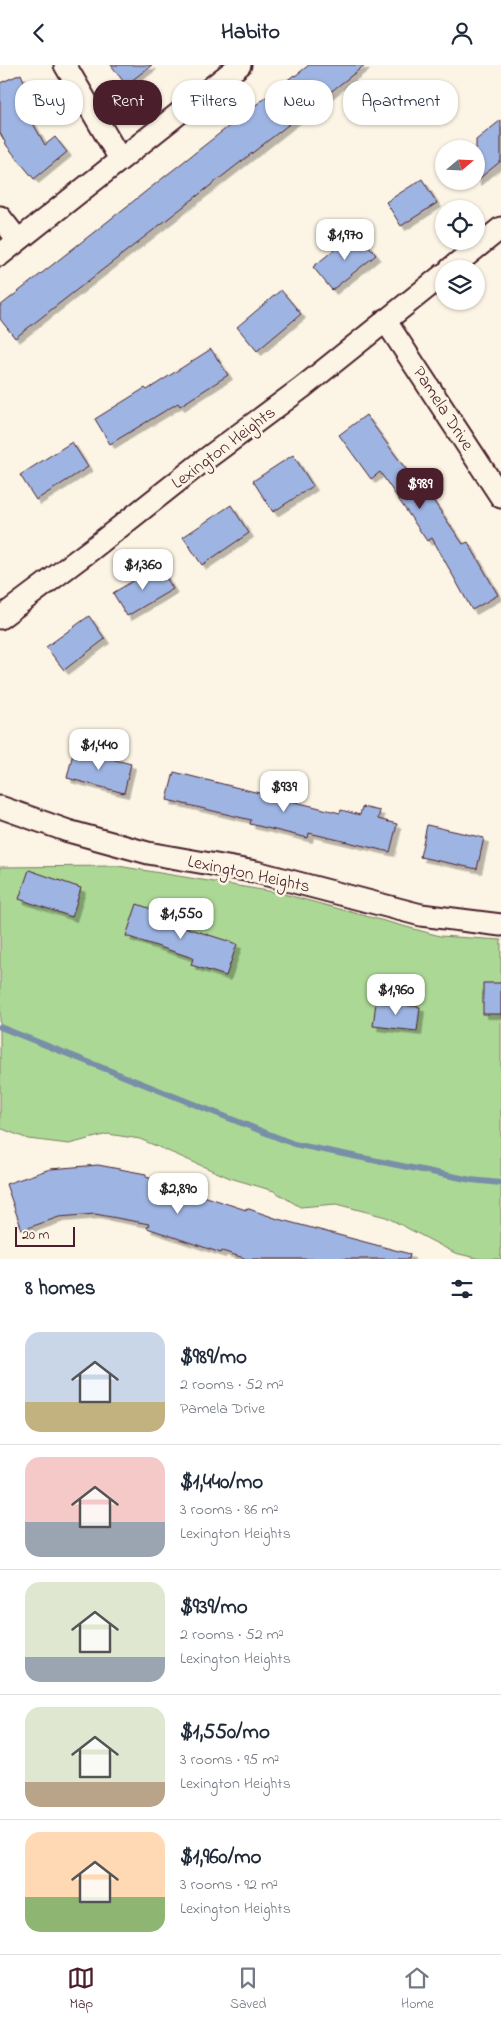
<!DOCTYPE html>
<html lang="en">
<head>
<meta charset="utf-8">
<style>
  :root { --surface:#fff; --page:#f6f6f7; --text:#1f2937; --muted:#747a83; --line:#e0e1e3; --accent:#4a1f2b }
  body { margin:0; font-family:"Indie Flower",sans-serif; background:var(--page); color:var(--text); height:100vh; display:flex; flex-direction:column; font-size:19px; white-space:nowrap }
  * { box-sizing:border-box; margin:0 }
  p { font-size:16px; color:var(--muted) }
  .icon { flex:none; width:28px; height:28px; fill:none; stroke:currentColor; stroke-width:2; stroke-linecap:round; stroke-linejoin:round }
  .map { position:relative; height:1194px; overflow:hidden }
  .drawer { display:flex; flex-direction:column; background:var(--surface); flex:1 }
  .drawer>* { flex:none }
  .guide { position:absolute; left:15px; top:15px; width:471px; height:45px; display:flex; gap:10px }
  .needle { width:32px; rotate:71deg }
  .buttons { position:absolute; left:435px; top:75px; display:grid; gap:10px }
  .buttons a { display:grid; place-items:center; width:50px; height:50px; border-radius:50%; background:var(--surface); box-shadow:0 1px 4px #0004; font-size:25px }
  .scale { position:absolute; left:15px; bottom:12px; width:60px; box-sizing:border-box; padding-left:5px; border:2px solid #4a1f2b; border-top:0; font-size:14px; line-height:18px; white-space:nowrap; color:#4a1f2b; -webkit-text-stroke:4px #fcf5e5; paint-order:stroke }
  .price { position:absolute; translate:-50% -42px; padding:0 11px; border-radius:10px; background:#fff; color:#222; font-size:16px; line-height:32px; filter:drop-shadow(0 1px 2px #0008) }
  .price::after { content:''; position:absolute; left:50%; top:30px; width:15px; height:11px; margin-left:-8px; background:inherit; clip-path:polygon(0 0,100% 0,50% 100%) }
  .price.selected { background:var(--accent); color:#fff }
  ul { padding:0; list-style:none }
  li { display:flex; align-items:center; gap:15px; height:125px; padding:0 25px }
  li+li { border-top:1px solid var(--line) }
  li span { display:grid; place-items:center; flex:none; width:140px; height:100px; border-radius:15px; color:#555 }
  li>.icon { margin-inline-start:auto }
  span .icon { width:60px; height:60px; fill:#fffc; stroke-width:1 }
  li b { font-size:21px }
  h2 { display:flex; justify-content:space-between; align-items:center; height:60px; padding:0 25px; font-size:21px }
  .chip { padding:0 18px; border-radius:20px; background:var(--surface); box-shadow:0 1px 4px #0004; font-size:18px; line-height:45px }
  .chip.selected { background:var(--accent); color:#fff }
  header { display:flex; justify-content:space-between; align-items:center; height:65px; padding:0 25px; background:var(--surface); font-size:22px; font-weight:700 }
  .dock { display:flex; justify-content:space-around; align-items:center; height:70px; border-top:1px solid var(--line); background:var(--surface); font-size:14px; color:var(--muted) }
  .dock a { display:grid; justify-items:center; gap:2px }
  .dock .selected { color:var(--accent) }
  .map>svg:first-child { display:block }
  .green { fill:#acd896; stroke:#7b7c60 }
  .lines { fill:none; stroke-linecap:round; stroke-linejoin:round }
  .stream { stroke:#798fa7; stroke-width:6 }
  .building { fill:#9eb5e3; stroke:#4a1f2b; filter:url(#shadow) }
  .minor-casing { stroke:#4a1f2b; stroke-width:25 }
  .minor { stroke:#fcf5e5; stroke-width:21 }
  .labels { text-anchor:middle; stroke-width:5; stroke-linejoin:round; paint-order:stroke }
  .street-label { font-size:18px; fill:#4a1f2b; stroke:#fcf5e5 }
</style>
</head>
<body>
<header><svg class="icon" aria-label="back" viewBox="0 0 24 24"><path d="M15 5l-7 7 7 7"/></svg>Habito<svg class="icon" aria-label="person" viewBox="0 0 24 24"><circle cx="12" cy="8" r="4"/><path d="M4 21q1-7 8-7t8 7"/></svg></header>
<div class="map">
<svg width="501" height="1194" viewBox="0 0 501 1194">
  <defs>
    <filter id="shadow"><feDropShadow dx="4.5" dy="4.5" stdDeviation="0" flood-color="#0004"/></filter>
  </defs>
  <rect width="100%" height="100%" fill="#fcf5e5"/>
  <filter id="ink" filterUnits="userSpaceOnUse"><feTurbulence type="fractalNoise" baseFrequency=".02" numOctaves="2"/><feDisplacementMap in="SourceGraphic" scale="10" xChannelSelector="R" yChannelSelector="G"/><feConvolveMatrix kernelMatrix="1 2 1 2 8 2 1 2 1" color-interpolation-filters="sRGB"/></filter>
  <g filter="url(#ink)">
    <!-- green -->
    <path class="green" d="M 118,801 L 280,828 L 440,871 L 501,875 L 501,1194 L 480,1194 L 455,1188 L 386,1152 L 336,1139 L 300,1142 L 274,1126 L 230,1113 L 140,1074 L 108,1069 L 69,1079 L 28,1074 L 0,1063 L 0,802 Z"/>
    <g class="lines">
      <!-- stream -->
      <path class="stream" d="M 0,962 L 294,1079 L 471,1115 L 501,1118"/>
    </g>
    <!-- building -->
    <path class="building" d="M 111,0 L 152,0 L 126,20 Z
      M 309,0 L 365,0 L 15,273 L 0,254 L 0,241 L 294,10 L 295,11 Z
      M 21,9 L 29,28 L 19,33 L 45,80 L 55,72 L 67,87 L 34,114 L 7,81 L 0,68 L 0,18 Z
      M 501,55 L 501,96 L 476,116 L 476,75 Z
      M 422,114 L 437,138 L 401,161 L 386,137 Z
      M 357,166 L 376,190 L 332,225 L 313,202 Z
      M 281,225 L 301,249 L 257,286 L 237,262 Z
      M 211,284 L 228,310 L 180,341 L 178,338 L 110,379 L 95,354 L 145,323 L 147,325 Z
      M 366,350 L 413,414 L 417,412 L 463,479 L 468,477 L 498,530 L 472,545 L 432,473 L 427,476 L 380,407 L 371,414 L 339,370 Z
      M 72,377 L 88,402 L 36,435 L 20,410 Z
      M 293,390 L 313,421 L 273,447 L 253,416 Z
      M 231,440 L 249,468 L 202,500 L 183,472 Z
      M 159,500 L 173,524 L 127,551 L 113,528 Z
      M 89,551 L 105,574 L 64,605 L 46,582 Z
      M 74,684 L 131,699 L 124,728 L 67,713 Z
      M 174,707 L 340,748 L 341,745 L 360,750 L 362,742 L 380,746 L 378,754 L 397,759 L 390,787 L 309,768 L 308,773 L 250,759 L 251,755 L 167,735 Z
      M 427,760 L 484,773 L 477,804 L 420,792 Z
      M 29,805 L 81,823 L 72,852 L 19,834 Z
      M 137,839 L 186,856 L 184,862 L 237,879 L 226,911 L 191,900 L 193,893 L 126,871 Z
      M 483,918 L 501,918 L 501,949 L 483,949 Z
      M 376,937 L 420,942 L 417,966 L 373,961 Z
      M 98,1100 L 146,1109 L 146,1112 L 246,1145 L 246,1143 L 278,1154 L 410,1189 L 409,1194 L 247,1194 L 222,1186 L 221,1188 L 147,1163 L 149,1159 L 95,1149 L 59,1152 L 22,1165 L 6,1119 L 50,1104 Z"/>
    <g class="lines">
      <defs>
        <path id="minor" d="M 65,0 L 120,94
          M 0,152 L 18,175
          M 0,190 L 240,0
          M 450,204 L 501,163
          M 385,255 L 501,432
          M 0,553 L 92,484 L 202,397 L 303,322 L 444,209
          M 0,742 L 68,766 L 148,788 L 256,807 L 421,850 L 501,860"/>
      </defs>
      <!-- minor casing -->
      <use href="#minor" class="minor-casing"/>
      <!-- minor -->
      <use href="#minor" class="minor"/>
    </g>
  </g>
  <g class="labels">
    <!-- street labels -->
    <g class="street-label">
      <text transform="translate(444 343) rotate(57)" y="6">Pamela Drive</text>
      <text transform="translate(223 382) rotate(-37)" y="6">Lexington Heights</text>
      <text transform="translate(249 808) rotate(12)" y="6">Lexington Heights</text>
    </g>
  </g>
</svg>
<div class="buttons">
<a><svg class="needle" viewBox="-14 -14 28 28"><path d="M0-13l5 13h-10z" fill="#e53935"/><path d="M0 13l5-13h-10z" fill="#747a83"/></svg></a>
<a><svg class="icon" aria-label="locate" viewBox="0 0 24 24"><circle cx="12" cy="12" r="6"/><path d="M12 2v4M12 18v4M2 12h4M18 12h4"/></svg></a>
<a><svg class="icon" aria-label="layers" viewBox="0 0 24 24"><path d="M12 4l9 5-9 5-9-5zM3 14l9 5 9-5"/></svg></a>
</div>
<div class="scale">20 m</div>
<b class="price" style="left:345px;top:196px">$1,970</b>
<b class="price selected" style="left:420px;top:445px">$989</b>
<b class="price" style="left:143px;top:526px">$1,360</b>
<b class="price" style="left:99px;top:706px">$1,440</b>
<b class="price" style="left:284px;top:748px">$939</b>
<b class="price" style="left:181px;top:875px">$1,550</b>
<b class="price" style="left:396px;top:951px">$1,960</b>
<b class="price" style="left:178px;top:1150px">$2,890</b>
<div class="guide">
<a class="chip">Buy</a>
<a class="chip selected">Rent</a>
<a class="chip">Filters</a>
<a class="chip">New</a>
<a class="chip">Apartment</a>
</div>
</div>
<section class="drawer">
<h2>8 homes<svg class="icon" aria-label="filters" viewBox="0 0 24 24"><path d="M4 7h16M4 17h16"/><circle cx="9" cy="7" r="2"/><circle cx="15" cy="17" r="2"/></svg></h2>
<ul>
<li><span style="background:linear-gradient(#c9d6e8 70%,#c2b280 0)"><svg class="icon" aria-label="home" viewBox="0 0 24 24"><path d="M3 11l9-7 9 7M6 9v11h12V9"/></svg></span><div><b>$989/mo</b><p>2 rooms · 52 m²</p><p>Pamela Drive</p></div></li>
<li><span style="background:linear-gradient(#f6c9c9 65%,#9aa5b1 0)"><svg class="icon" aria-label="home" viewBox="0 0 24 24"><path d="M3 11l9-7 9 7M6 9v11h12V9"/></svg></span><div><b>$1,440/mo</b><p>3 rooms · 86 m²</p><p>Lexington Heights</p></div></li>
<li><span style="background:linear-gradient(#dfe7d0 75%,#9aa5b1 0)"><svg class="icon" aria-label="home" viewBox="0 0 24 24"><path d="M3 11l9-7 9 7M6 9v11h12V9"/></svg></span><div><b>$939/mo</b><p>2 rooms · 52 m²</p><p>Lexington Heights</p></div></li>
<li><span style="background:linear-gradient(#dfe7d0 75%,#b9a48a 0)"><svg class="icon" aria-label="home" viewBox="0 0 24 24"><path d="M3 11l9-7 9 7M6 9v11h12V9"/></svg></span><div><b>$1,550/mo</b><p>3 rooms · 95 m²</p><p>Lexington Heights</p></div></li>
<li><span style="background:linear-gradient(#ffd9b3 65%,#8fb573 0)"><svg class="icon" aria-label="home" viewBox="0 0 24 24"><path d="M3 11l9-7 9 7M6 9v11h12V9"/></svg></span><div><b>$1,960/mo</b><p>3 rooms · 92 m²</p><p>Lexington Heights</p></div></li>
</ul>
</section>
<nav class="dock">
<a class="selected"><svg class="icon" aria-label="map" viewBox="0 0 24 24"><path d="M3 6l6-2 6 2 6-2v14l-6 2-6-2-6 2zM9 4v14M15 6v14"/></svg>Map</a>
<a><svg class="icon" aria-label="saved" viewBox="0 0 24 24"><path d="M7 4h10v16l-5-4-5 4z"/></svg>Saved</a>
<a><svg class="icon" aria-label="home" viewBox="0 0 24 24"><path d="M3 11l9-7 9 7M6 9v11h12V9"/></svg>Home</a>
</nav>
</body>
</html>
